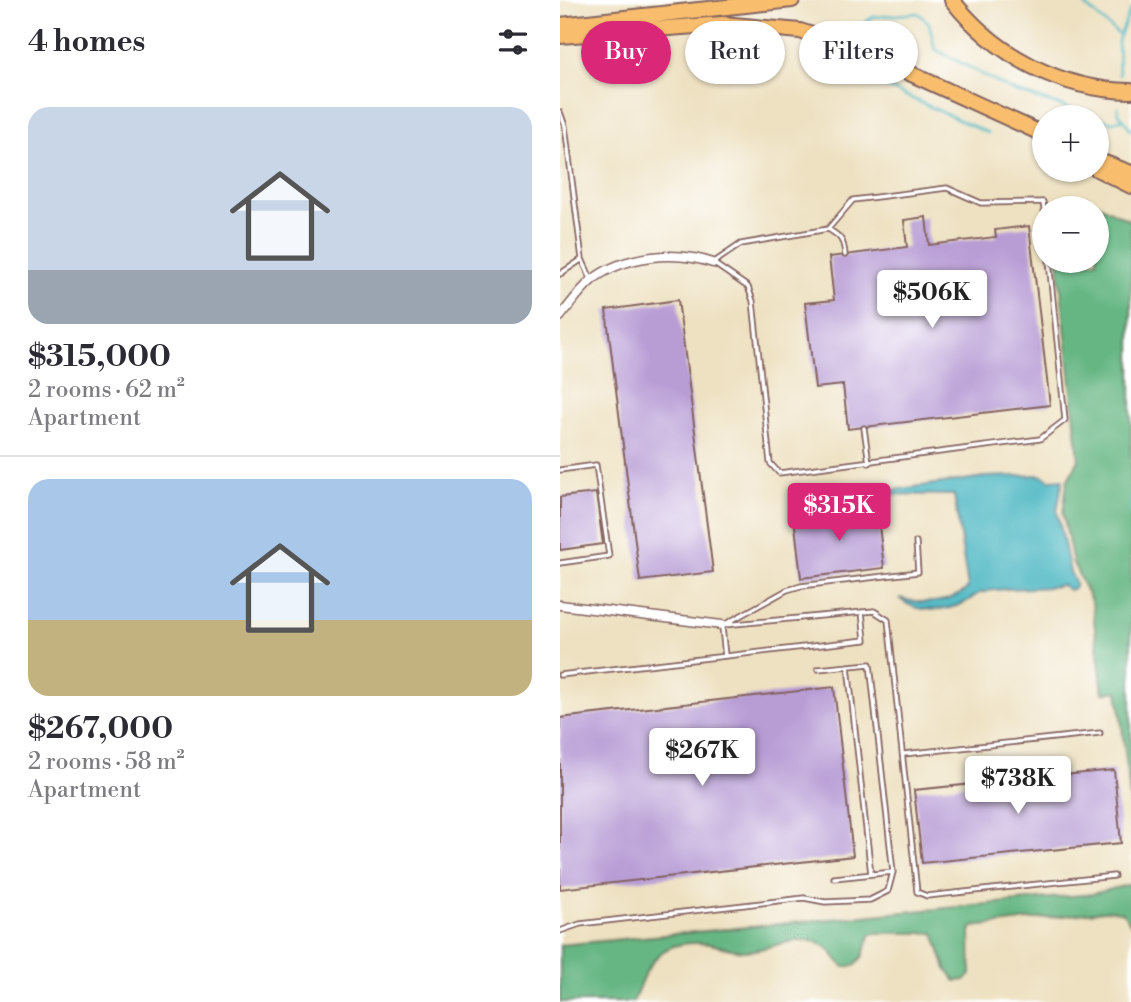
<!DOCTYPE html>
<html lang="en">
<head>
<meta charset="utf-8">
<style>
  :root { --surface:#fff; --page:#f7f7f7; --text:#2b2b33; --muted:#7c7c81; --line:#e1e1e2; --accent:#db2777 }
  body { margin:0; font-family:"Libre Bodoni",serif; background:var(--page); color:var(--text); height:100vh; display:flex; flex-direction:column; font-size:26px; white-space:nowrap }
  * { box-sizing:border-box; margin:0 }
  p { font-size:23px; color:var(--muted) }
  .icon { flex:none; width:38px; height:38px; fill:none; stroke:currentColor; stroke-width:2; stroke-linecap:round; stroke-linejoin:round }
  .map { position:relative; flex:1; overflow:hidden }
  .drawer { display:flex; flex-direction:column; background:var(--surface); width:560px }
  .drawer>* { flex:none }
  .guide { position:absolute; left:21px; top:21px; width:444px; height:63px; display:flex; gap:14px }
  .tools { position:absolute; left:472px; top:105px; display:grid; gap:14px }
  .tools a { display:grid; place-items:center; width:77px; height:77px; border-radius:50%; background:var(--surface); box-shadow:0 2px 5px #0004; font-size:35px }
  .price { position:absolute; translate:-50% -60px; padding:0 16px; border-radius:7px; background:#fff; color:#222; font-size:23px; line-height:46px; filter:drop-shadow(0 2px 4px #0008) }
  .price::after { content:''; position:absolute; left:50%; top:42px; width:21px; height:16px; margin-left:-10px; background:inherit; clip-path:polygon(0 0,100% 0,50% 100%) }
  .price.on { background:var(--accent); color:#fff }
  ul { padding:0; list-style:none }
  li { display:grid; align-content:center; gap:14px; height:371px; padding:0 28px }
  li+li { border-top:2px solid var(--line) }
  li span { display:grid; place-items:center; height:217px; border-radius:21px; color:#555 }
  li>.icon { margin-inline-start:auto }
  span .icon { width:126px; height:126px; fill:#fffc; stroke-width:1 }
  li b { font-size:30px }
  h2 { display:flex; justify-content:space-between; align-items:center; height:84px; padding:0 28px; font-size:30px }
  .pill { padding:0 24px; border-radius:32px; background:var(--surface); box-shadow:0 2px 5px #0004; font-size:24px; line-height:63px }
  .pill.on { background:var(--accent); color:#fff }
  main { display:flex; flex:1; min-height:0 }
  .map>svg:first-child { display:block }
  .forest { fill:#65b682; stroke:#586a56; stroke-width:2 }
  .water { fill:#48b6c1; stroke:#496a76; stroke-width:2 }
  .lines { fill:none; stroke-linecap:round; stroke-linejoin:round }
  .stream { stroke:#48b6c1; stroke-width:2.5 }
  .building { fill:#b89dd5 }
  .lane-casing { stroke:#836360; stroke-width:7 }
  .street-casing { stroke:#836360; stroke-width:11 }
  .highway-casing { stroke:#836360; stroke-width:18 }
  .lane { stroke:#fff; stroke-width:3.5 }
  .street { stroke:#fff; stroke-width:8 }
  .highway { stroke:#f9be6d; stroke-width:14 }
</style>
</head>
<body>
<main>
<section class="drawer">
<h2>4 homes<svg class="icon" aria-label="filters" viewBox="0 0 24 24"><path d="M4 7h16M4 17h16"/><circle cx="9" cy="7" r="2"/><circle cx="15" cy="17" r="2"/></svg></h2>
<ul>
<li><span style="background:linear-gradient(#c9d6e8 75%,#9aa5b1 0)"><svg class="icon" aria-label="home" viewBox="0 0 24 24"><path d="M3 11l9-7 9 7M6 9v11h12V9"/></svg></span><div><b>$315,000</b><p>2 rooms · 62 m²</p><p>Apartment</p></div></li>
<li><span style="background:linear-gradient(#a9c7e8 65%,#c2b280 0)"><svg class="icon" aria-label="home" viewBox="0 0 24 24"><path d="M3 11l9-7 9 7M6 9v11h12V9"/></svg></span><div><b>$267,000</b><p>2 rooms · 58 m²</p><p>Apartment</p></div></li>
</ul>
</section>
<div class="map">
<svg width="571" height="1002" viewBox="0 0 571 1002">
  <rect width="100%" height="100%" fill="#fff"/>
  <filter id="ink" filterUnits="userSpaceOnUse"><feTurbulence type="fractalNoise" baseFrequency=".0143" numOctaves="2"/><feDisplacementMap in="SourceGraphic" scale="14" xChannelSelector="R" yChannelSelector="G"/><feConvolveMatrix kernelMatrix="1 2 1 2 8 2 1 2 1" color-interpolation-filters="sRGB"/></filter>
  <filter id="wash" filterUnits="userSpaceOnUse"><feTurbulence type="fractalNoise" baseFrequency=".00686" numOctaves="4" result="noise"/><feDisplacementMap in="SourceGraphic" scale="28" xChannelSelector="R" yChannelSelector="G"/><feGaussianBlur stdDeviation="1.57" result="paint"/><feColorMatrix in="noise" values="0 0 0 0 0 0 0 0 0 0 0 0 0 0 0 0 0 1.4 0 .05"/><feComposite in="paint" operator="in"/></filter>
  <g filter="url(#wash)">
    <rect width="100%" height="100%" fill="#eee1c1"/>
    <!-- forest -->
    <path class="forest" d="M 525,198 L 571,221 L 571,805 L 558,691 L 543,693 L 532,603 L 513,563 L 503,514 L 507,481 L 519,460 L 498,261 L 537,261 L 537,208 L 522,208 Z
      M 571,884 L 571,925 L 563,913 L 552,910 L 413,927 L 410,932 L 411,975 L 405,980 L 396,981 L 386,969 L 374,933 L 314,933 L 310,935 L 303,956 L 295,965 L 284,967 C 277,961 273,952 266,947 C 244,930 210,950 187,951 C 174,951 161,946 149,944 C 100,937 89,961 73,1002 L 0,1002 L 0,945 L 532,894 Z"/>
    <!-- water -->
    <path class="water" d="M 481,475 L 490,480 L 503,479 L 497,511 L 510,572 L 516,584 L 514,588 L 509,590 L 502,585 C 476,591 446,585 420,593 C 415,595 411,599 406,602 C 386,612 356,614 339,598 C 361,605 391,604 408,588 L 394,495 L 304,494 L 425,477 Z"/>
    <g class="lines">
      <!-- stream -->
      <path class="stream" d="M 519,0 L 558,34
        M 305,22 L 313,17 L 358,13 L 369,23 L 375,49 L 453,91 L 537,117
        M 293,68 L 291,71 L 428,133
        M 559,75 L 558,40 L 571,9
        M 558,107 L 558,112 L 571,130
        M 537,117 L 552,122 L 564,119
        M 571,491 L 571,515"/>
    </g>
    <g id="blocks">
      <!-- building -->
      <path class="building" d="M 366,217 L 369,245 L 436,237 L 435,230 L 469,226 L 490,405 L 288,429 L 283,385 L 255,388 L 245,303 L 274,300 L 269,257 L 347,247 L 344,220 Z
        M 118,300 L 153,572 L 80,581 L 46,310 Z
        M 36,493 L 43,544 L 0,550 L 0,497 Z
        M 317,508 L 324,568 L 241,578 L 234,517 Z
        M 274,687 L 293,856 L 0,889 L 0,718 Z
        M 554,770 L 561,843 L 362,863 L 354,790 Z"/>
    </g>
  </g>
  <g filter="url(#ink)">
    <use href="#blocks" fill-opacity="0" stroke="#836360" stroke-width="2"/>
    <g class="lines">
      <defs>
        <path id="lane" d="M 0,112 L 5,126 L 22,259 L 31,279
          M 268,229 L 293,200 L 387,188 L 421,203 L 483,202 L 485,217
          M 285,255 C 284,240 280,236 268,229 L 181,244 L 153,263 L 188,287 L 193,301 L 210,463 L 219,473 L 480,439 L 505,420 L 489,261
          M 0,274 L 21,260
          M 304,428 L 309,463
          M 0,470 L 36,465 L 49,556 L 0,563
          M 167,623 L 227,590 L 241,586 L 358,572 L 356,542
          M 164,625 L 314,611 L 328,620 L 357,892 L 367,896 L 554,876
          M 162,627 L 165,656
          M 288,666 L 311,874
          M 0,675 L 305,640 L 302,612
          M 344,754 L 540,733
          M 274,878 L 333,872
          M 0,931 L 20,924 L 244,898 L 265,902 L 310,900 L 328,891 L 333,872 L 310,664 L 258,669"/>
        <path id="street" d="M 0,317 C 10,305 20,290 32,280 C 64,255 115,250 153,263
          M 0,605 L 162,625"/>
        <path id="highway" d="M 392,0 C 435,55 500,90 571,91
          M 0,25 L 232,0
          M 0,36 L 163,24 L 240,31 L 299,50 L 485,135
          M 542,162 L 571,173
          M 537,169 L 571,186"/>
      </defs>
      <!-- lane casing -->
      <use href="#lane" class="lane-casing"/>
      <!-- street casing -->
      <use href="#street" class="street-casing"/>
      <!-- highway casing -->
      <use href="#highway" class="highway-casing"/>
      <!-- lane -->
      <use href="#lane" class="lane"/>
      <!-- street -->
      <use href="#street" class="street"/>
      <!-- highway -->
      <use href="#highway" class="highway"/>
    </g>
  </g>
</svg>
<div class="tools">
<a>+</a>
<a>−</a>
</div>
<b class="price" style="left:372px;top:330px">$506K</b>
<b class="price on" style="left:279px;top:543px">$315K</b>
<b class="price" style="left:142px;top:788px">$267K</b>
<b class="price" style="left:458px;top:816px">$738K</b>
<div class="guide">
<a class="pill on">Buy</a>
<a class="pill">Rent</a>
<a class="pill">Filters</a>
</div>
</div>
</main>
</body>
</html>
